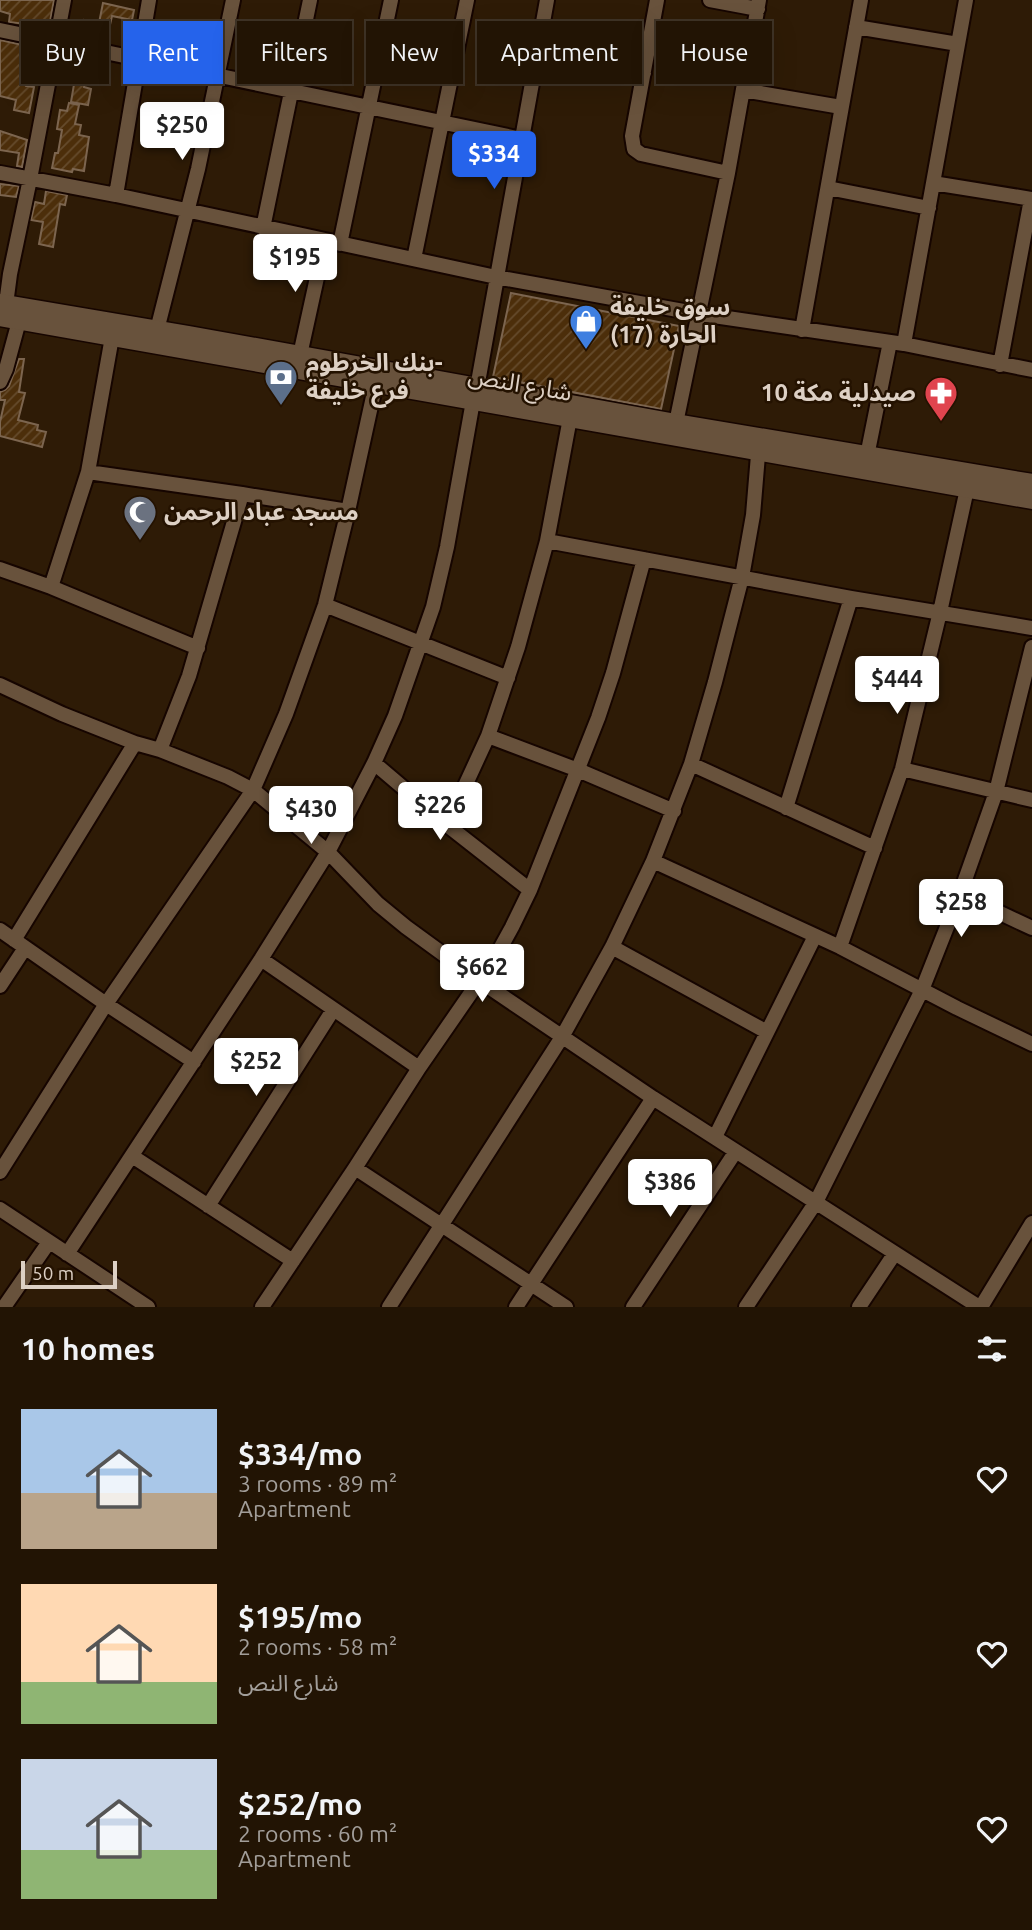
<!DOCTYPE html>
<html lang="en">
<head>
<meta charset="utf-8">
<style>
  :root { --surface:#221404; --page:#2a1d0e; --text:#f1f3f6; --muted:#a29e9a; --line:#3f3326; --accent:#2563eb }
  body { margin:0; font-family:Ubuntu,"Noto Sans Arabic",sans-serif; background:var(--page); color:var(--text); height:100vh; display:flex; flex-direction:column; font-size:26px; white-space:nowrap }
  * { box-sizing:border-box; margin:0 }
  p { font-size:23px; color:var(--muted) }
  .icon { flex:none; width:38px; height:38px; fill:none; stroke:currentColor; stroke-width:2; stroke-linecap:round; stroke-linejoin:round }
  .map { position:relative; height:1307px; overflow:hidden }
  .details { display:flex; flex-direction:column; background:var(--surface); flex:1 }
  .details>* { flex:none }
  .hud { position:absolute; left:21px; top:21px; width:990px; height:63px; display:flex; gap:14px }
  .scale { position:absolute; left:21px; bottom:18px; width:96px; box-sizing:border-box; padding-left:7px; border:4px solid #ddd0c4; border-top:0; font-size:19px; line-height:24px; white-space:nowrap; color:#ddd0c4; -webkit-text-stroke:5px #241200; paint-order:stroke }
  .price { position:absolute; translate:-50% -60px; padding:0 16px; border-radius:7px; background:#fff; color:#222; font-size:23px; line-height:46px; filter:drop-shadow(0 2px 4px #0008) }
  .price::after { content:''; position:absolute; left:50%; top:42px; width:21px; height:16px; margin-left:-10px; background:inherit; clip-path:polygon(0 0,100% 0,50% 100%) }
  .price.current { background:var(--accent); color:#fff }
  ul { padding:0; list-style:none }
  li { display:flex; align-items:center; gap:21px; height:175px; padding:0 21px }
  li span { display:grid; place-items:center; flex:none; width:196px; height:140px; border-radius:0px; color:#555 }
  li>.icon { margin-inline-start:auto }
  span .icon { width:84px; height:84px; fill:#fffc; stroke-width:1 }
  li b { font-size:30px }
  h2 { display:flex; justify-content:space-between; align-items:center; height:84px; padding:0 21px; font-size:30px }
  .pill { padding:0 24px; border-radius:0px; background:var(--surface); box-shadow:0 7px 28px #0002,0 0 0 2px var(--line); font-size:24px; line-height:63px }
  .pill.current { background:var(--accent); color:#fff }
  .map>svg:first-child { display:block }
  .building { fill:url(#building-hatch); stroke:#7c654f; stroke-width:2 }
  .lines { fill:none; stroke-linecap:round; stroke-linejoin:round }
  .street-casing { stroke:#160500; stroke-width:18 }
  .secondary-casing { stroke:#160500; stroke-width:21 }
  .street { stroke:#68523c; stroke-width:14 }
  .secondary { stroke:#68523c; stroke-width:18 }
  .labels { text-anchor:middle; stroke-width:5; stroke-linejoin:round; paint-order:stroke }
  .poi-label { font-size:24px; font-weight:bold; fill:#ddd0c4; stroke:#241200; text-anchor:start }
  .street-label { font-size:24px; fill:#ddd0c4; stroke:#241200 }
</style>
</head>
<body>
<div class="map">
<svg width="1032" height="1307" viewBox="0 0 1032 1307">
  <defs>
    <pattern id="building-hatch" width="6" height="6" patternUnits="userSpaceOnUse" patternTransform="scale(1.75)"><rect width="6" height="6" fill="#4c2e0a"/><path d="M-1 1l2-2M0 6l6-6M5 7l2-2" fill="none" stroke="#654b2c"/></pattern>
  </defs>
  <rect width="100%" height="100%" fill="#2e1b06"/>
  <!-- building -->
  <path class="building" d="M 0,0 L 54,0 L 49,27 L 9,22 L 10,14 L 0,11 Z
    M 103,3 L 134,10 L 132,20 L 112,16 L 106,42 L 80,37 L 84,20 L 99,23 Z
    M 0,40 L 36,48 L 32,61 L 30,60 L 26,86 L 34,87 L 29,113 L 14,110 L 16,100 L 0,96 Z
    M 77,56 L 91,59 L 84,87 L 91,89 L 88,105 L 71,102 L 78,61 L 76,61 Z
    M 69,103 L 79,105 L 75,124 L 81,125 L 79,135 L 89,137 L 84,171 L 73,169 L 72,172 L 52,168 L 55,153 L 58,153 L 62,130 L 57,129 L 60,110 L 67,111 Z
    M 0,131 L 27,140 L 22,167 L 17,166 L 19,153 L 0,150 Z
    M 0,184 L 19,186 L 16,197 L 0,195 Z
    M 46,191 L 67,195 L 65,205 L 60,204 L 53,247 L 39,244 L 43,222 L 31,220 L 35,202 L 44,204 Z
    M 511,293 L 679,326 L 661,409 L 493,377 Z
    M 19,359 L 24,359 L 19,392 L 25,393 L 18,420 L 38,425 L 37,430 L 46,432 L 42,447 L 0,436 L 0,422 L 5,400 L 0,400 L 0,392 L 5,390 L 9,386 Z"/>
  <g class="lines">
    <defs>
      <path id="street" d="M 657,0 L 632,136 L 634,149 L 641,154 L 728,173
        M 710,0 L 758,9
        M 856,27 L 958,44
        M 0,30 L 522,139
        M 537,55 L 644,73
        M 743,90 L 841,107
        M 0,173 L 116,195 L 496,277 L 700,314 L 904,344 L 1032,370
        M 933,183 L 1032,199
        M 828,188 L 929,208
        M 116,195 L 149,0
        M 263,228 L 310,0
        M 340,244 L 391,0
        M 414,259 L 467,0
        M 5,312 L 10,274 L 30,179 L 64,0
        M 157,330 L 198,169 L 233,0
        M 802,330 L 861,0
        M 904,344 L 966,0
        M 300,355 L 325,241
        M 1000,365 L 1031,199
        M 0,382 L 6,369 L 19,321
        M 477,388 L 547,0
        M 676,423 L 728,173 L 759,0
        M 867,456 L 890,342
        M 88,472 L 242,494
        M 547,541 L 851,598 L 1032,628
        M 0,569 L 51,587 L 198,648
        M 51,587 L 88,472 L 112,337
        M 325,605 L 508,678
        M 0,685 L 62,714 L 135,743 L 160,750 L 228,777 L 253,790 L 328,852 L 378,904 L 406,927 L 480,981 L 653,1098 L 979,1307
        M 488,736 L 578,770 L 674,811
        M 160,750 L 189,676 L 242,494 L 348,511
        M 374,763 L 447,825 L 530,890
        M 691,764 L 875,848
        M 902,769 L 1032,800
        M 786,808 L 851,598
        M 447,825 L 488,736 L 518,647 L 547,541 L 570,418
        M 653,861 L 840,947 L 957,1008 L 1032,1044
        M 960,894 L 1032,928
        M 0,930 L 106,1004 L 194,1062
        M 14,940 L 135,743
        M 612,947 L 767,1032
        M 840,947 L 902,769 L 940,612 L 967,489
        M 261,959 L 419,1068
        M 0,986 L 25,948
        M 715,1137 L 815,936
        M 132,1156 L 293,1261
        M 355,1168 L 566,1307
        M 0,1172 L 106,1004 L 253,790 L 286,714 L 325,605 L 348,511 L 376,383
        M 208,1206 L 333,1010
        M 0,1209 L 148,1307
        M 67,1254 L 261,959 L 328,852 L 374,763 L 395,716 L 433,607 L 447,547 L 473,401
        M 4,1307 L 49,1242
        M 262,1307 L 355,1168 L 419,1068 L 495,958 L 512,927 L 530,890 L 598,718 L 613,673 L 644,559
        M 389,1307 L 562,1037 L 612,947 L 653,861 L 691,764 L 715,682 L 742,577 L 753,515 L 759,443
        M 516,1307 L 653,1098
        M 633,1307 L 736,1151
        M 746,1307 L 816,1202 L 922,990 L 960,894 L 996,792 L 1032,647
        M 859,1307 L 895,1253
        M 981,1307 L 1032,1223"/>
      <path id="secondary" d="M 0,303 L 189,335 L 676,423 L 1032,483
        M 0,317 L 1032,500"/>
    </defs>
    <!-- street casing -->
    <use href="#street" class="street-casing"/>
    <!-- secondary casing -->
    <use href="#secondary" class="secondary-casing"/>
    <!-- street -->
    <use href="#street" class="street"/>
    <!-- secondary -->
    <use href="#secondary" class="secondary"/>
  </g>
  <!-- icons -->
  <defs>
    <symbol id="shop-pin" viewBox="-11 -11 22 30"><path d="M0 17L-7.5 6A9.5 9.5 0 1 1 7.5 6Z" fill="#3f7fe0" stroke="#241200"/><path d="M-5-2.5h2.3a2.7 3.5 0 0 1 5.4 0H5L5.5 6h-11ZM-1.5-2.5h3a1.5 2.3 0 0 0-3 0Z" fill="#fff"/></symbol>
    <symbol id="bank-pin" viewBox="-11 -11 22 30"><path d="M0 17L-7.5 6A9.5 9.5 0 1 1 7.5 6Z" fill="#5c6f8a" stroke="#241200"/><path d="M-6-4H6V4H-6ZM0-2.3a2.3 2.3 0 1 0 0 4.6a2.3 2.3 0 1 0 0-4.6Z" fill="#fff"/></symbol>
    <symbol id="pharmacy-pin" viewBox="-11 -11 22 30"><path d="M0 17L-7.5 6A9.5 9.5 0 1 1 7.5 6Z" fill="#e0444e" stroke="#241200"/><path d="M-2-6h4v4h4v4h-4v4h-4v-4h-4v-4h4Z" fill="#fff"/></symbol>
    <symbol id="mosque-pin" viewBox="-11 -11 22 30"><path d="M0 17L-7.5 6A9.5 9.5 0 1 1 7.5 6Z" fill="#6b7280" stroke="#241200"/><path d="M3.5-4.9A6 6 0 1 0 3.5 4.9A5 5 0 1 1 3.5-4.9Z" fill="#fff"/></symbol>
  </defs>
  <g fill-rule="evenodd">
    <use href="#shop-pin" x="567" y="302" width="38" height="52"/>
    <use href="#bank-pin" x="262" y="358" width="38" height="52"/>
    <use href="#pharmacy-pin" x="922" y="374" width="38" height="52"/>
    <use href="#mosque-pin" x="121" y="493" width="38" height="52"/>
  </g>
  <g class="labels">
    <!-- poi labels -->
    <g class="poi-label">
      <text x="610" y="315">سوق خليفة<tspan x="610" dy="28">الحارة (17)</tspan></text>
      <text x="306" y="371">بنك الخرطوم-<tspan x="306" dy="28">فرع خليفة</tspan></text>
      <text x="916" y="401" text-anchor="end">صيدلية مكة 10</text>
      <text x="164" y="520">مسجد عباد الرحمن</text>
    </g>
    <!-- street labels -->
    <g class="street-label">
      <text transform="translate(520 384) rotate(10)" y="8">شارع النص</text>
    </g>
  </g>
</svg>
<div class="scale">50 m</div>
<b class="price" style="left:182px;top:162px">$250</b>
<b class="price current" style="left:494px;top:191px">$334</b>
<b class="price" style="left:295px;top:294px">$195</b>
<b class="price" style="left:897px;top:716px">$444</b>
<b class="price" style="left:440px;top:842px">$226</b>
<b class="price" style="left:311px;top:846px">$430</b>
<b class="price" style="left:961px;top:939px">$258</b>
<b class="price" style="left:482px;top:1004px">$662</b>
<b class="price" style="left:256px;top:1098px">$252</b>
<b class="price" style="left:670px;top:1219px">$386</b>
<div class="hud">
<a class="pill">Buy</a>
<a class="pill current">Rent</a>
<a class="pill">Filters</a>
<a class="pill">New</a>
<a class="pill">Apartment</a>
<a class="pill">House</a>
</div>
</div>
<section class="details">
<h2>10 homes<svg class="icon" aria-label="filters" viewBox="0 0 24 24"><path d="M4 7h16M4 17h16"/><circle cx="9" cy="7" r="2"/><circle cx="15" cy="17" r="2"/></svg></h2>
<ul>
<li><span style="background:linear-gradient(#a9c7e8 60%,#b9a48a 0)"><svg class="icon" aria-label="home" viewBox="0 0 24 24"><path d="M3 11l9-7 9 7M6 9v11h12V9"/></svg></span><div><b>$334/mo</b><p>3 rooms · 89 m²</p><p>Apartment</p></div><svg class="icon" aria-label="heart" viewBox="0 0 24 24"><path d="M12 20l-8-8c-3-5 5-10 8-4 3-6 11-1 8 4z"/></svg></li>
<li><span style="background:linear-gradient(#ffd9b3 70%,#8fb573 0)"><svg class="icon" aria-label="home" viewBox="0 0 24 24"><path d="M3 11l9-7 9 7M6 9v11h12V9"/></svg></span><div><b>$195/mo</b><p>2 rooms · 58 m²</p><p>شارع النص</p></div><svg class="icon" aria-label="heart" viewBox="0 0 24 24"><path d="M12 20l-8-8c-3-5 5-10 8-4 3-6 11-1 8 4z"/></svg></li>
<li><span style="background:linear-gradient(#c9d6e8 65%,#8fb573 0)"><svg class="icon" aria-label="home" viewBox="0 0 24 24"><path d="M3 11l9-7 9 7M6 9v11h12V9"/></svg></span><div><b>$252/mo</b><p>2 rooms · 60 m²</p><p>Apartment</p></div><svg class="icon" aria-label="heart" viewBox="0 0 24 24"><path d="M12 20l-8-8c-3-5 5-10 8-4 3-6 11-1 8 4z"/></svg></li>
</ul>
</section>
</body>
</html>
